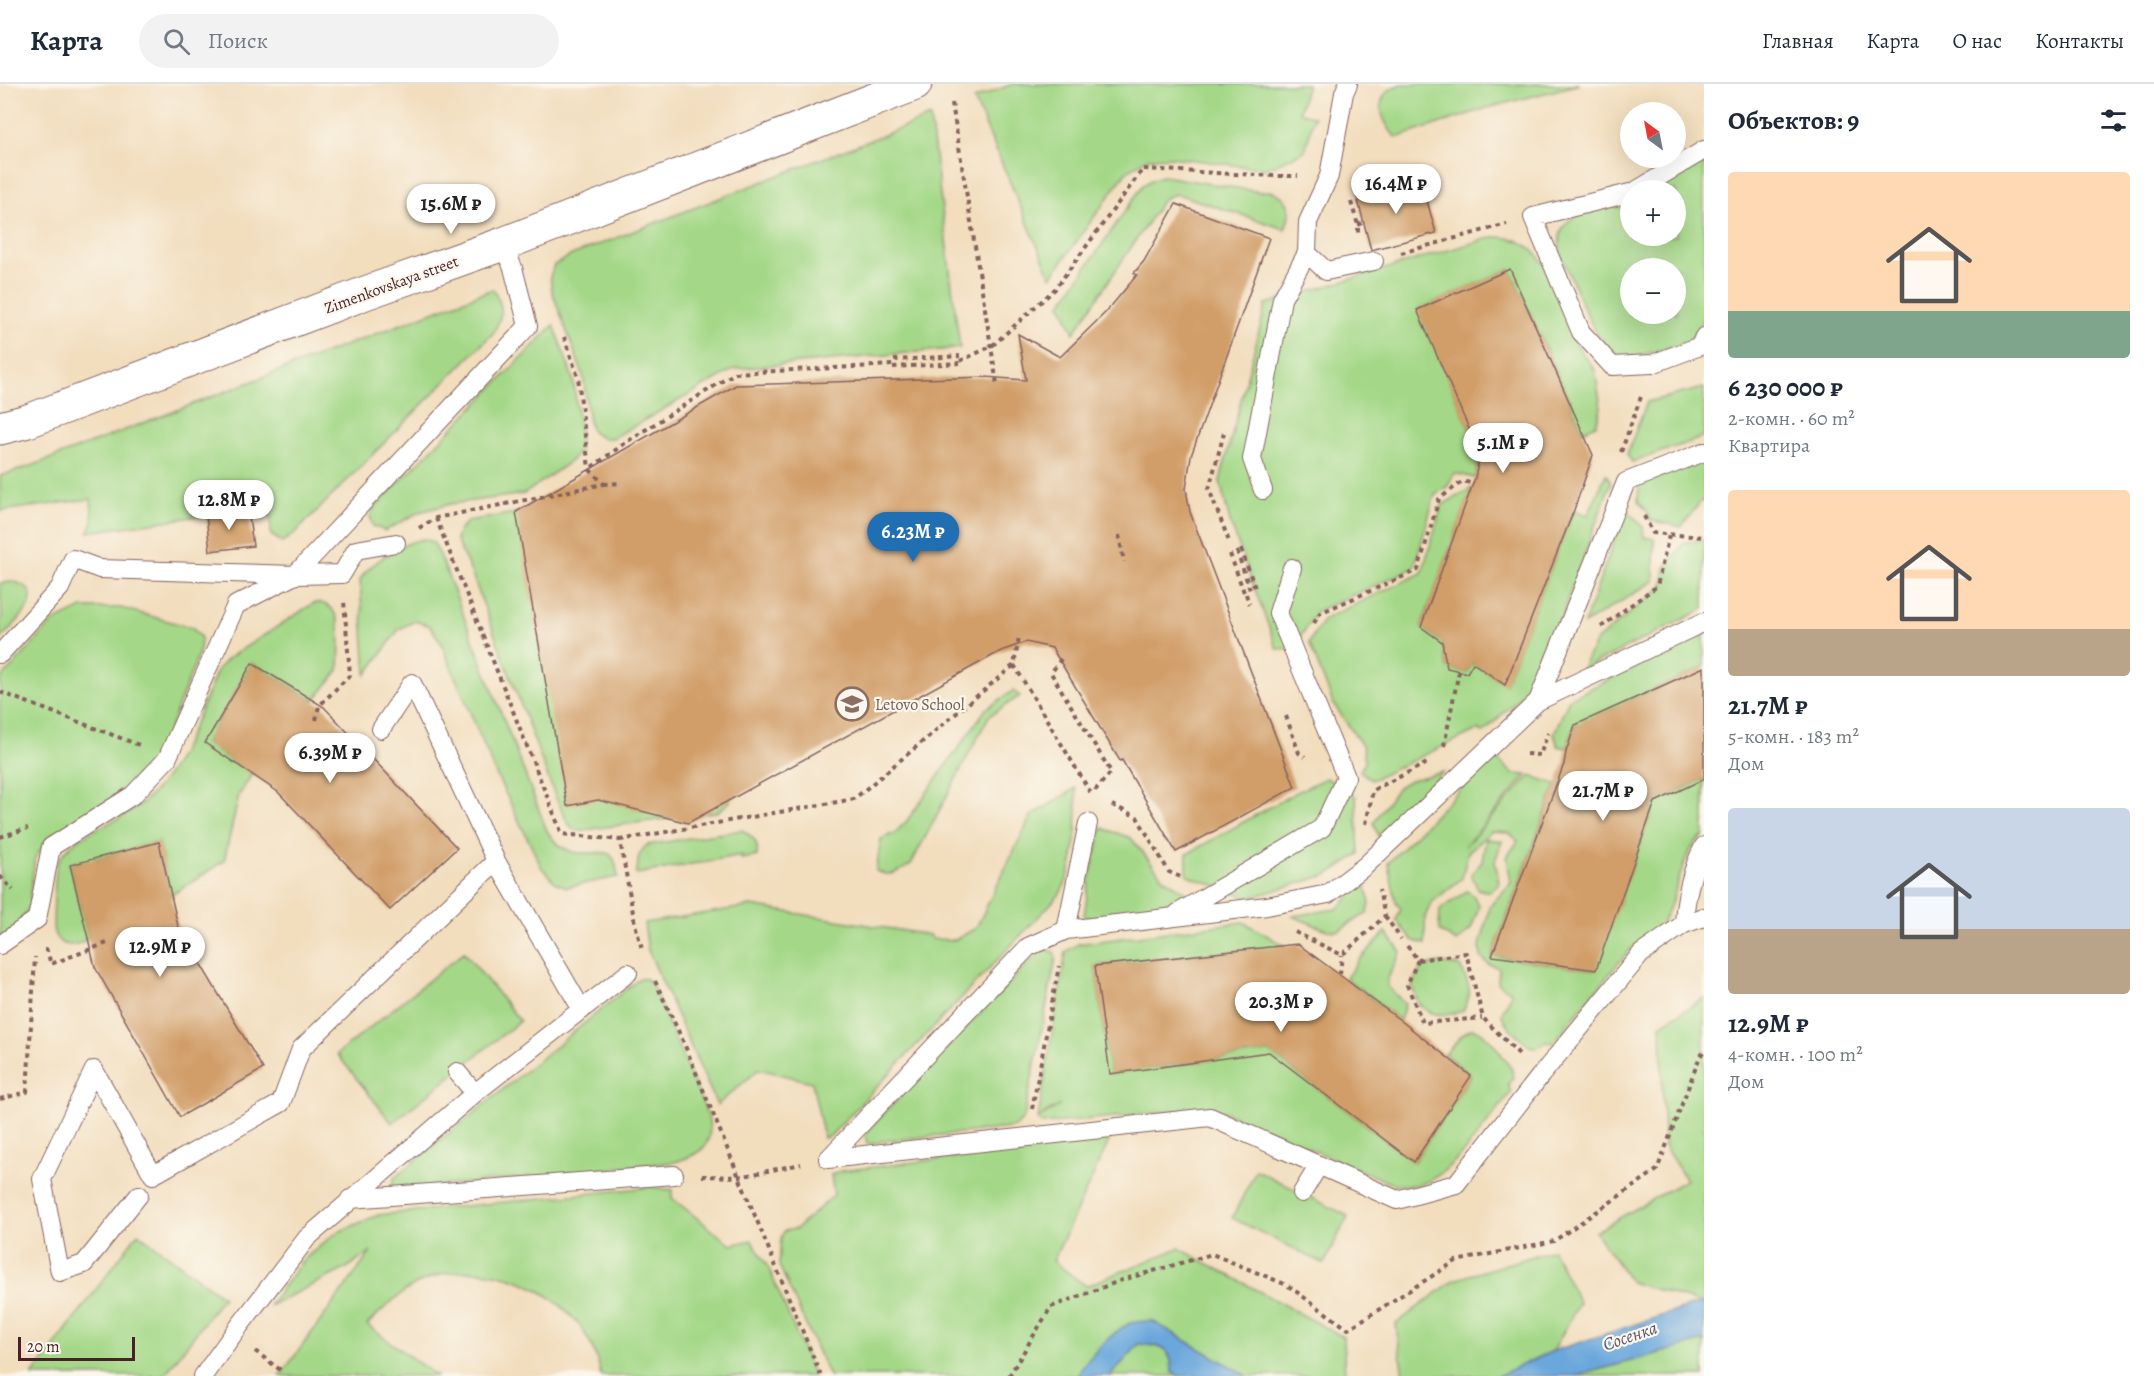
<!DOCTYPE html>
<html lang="ru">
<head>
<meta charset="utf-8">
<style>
  :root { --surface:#fff; --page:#f2f2f3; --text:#1f2937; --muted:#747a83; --line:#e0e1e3; --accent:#1f6fb2 }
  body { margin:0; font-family:Alegreya,serif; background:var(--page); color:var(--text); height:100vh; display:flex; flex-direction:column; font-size:22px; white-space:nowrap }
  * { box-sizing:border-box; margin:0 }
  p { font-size:20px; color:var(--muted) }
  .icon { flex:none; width:33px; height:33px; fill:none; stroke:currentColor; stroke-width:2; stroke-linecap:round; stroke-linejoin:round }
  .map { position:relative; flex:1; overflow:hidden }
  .panel { display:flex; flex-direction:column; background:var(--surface); width:450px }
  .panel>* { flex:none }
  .needle { width:39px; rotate:328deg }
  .buttons { position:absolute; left:1620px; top:18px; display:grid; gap:12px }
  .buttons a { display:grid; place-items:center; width:66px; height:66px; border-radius:50%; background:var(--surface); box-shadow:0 6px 24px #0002; font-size:30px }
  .scale { position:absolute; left:18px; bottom:15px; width:117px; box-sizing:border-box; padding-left:6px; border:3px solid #4a1f2b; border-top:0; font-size:16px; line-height:21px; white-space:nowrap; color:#4a1f2b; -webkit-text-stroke:4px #fbf7ec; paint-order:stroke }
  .price { position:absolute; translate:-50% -51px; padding:0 14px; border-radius:21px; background:#fff; color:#222; font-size:20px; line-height:39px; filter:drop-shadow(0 2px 3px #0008) }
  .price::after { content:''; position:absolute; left:50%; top:36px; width:18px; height:14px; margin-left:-9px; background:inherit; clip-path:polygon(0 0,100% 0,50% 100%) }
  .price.current { background:var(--accent); color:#fff }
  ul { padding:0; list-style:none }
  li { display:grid; align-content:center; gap:12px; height:318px; padding:0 24px }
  li span { display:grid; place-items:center; height:186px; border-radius:6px; color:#555 }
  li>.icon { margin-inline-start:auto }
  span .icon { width:108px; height:108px; fill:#fffc; stroke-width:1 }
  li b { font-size:26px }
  h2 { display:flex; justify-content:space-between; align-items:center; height:72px; padding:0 24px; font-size:26px }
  header { display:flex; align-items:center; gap:36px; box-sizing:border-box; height:84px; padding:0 30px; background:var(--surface); border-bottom:2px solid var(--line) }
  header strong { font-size:28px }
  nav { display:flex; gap:33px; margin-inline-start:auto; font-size:21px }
  .search { width:420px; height:54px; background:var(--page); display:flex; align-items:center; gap:15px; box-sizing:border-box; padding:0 21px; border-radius:33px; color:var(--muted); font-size:22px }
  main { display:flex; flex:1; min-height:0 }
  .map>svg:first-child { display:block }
  .green { fill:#a4d888; stroke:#777c5a; stroke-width:1.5; fill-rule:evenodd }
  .water { fill:#6ba7dc; stroke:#5a6384; stroke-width:1.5 }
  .building { fill:#d19e69 }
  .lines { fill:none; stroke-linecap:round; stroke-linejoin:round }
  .service-casing { stroke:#85625e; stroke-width:20 }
  .minor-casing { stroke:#85625e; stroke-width:35 }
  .path { stroke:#85625e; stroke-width:4; stroke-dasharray:4.5 4.5; stroke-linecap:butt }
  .service { stroke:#fff; stroke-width:18 }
  .minor { stroke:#fff; stroke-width:33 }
  .labels { text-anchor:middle; stroke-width:4.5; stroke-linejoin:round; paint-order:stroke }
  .street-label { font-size:16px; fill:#4a1f2b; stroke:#fbf7ec }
  .education-label { font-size:16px; fill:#785e54; stroke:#fbf7ec; text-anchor:start }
  .water-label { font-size:18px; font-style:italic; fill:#575572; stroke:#fbf7ec }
</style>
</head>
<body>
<header>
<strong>Карта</strong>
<div class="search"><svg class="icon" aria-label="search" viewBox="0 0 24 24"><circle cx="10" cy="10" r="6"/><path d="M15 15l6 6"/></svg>Поиск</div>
<nav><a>Главная</a><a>Карта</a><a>О нас</a><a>Контакты</a></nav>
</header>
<main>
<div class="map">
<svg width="1704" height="1292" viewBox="0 0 1704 1292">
  <rect width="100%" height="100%" fill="#fbf7ec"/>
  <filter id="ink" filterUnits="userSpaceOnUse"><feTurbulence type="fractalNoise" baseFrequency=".0167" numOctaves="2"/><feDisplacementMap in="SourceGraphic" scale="12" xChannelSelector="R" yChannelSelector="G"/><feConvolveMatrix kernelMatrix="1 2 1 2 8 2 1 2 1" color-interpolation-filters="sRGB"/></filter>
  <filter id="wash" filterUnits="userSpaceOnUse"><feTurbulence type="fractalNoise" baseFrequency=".008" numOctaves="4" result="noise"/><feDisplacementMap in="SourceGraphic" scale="24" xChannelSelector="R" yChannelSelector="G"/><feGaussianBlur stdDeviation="1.35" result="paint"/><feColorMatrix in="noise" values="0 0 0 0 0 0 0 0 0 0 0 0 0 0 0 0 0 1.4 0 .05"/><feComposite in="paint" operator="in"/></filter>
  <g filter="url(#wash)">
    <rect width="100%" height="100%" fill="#f2ddbd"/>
    <!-- green -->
    <path class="green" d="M 1013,0 L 1307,0 L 1299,28 L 1314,33 L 1305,67 L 1265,85 L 1171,73 L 1148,74 L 1127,87 L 1051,193 L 974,15 Z
      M 1401,0 L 1580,0 L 1487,24 L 1396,54 C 1380,35 1371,11 1401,0 Z
      M 930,33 L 960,264 L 734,285 L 613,354 L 602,354 L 592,348 L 589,338 L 583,291 L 552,207 L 550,193 L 554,181 L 572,171 Z
      M 1704,79 L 1704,231 C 1694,258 1686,259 1660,266 C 1646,269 1628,277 1614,270 C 1595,260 1570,190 1560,168 C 1559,158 1559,149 1565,141 C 1574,128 1617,114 1628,129 C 1632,135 1630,144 1630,152 L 1676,152 L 1676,106 L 1655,106 ZM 1630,184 L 1676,184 L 1676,230 L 1630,230 Z
      M 1163,92 L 1261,108 C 1276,104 1290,115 1289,130 C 1289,135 1286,141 1285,145 L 1177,110 L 1169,112 L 1162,117 L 1074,249 L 1061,220 L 1143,101 L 1153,95 Z
      M 1493,153 C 1518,153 1528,159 1543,178 L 1578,263 L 1595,286 L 1601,324 L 1596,341 L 1583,347 L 1510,185 L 1418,226 L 1480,370 L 1475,394 L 1454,389 L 1447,403 L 1435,410 L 1414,484 L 1317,527 L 1293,564 L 1277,565 L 1230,438 L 1220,397 L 1266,220 Z
      M 493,205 C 505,225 503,229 494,248 L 294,450 L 282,458 L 271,451 L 270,422 L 88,448 L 93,439 L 91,415 L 0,427 L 0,392 L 34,381 Z
      M 554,241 L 573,295 L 580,348 L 579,368 L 571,377 L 524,410 L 450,420 L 419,428 L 385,447 L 373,442 L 370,433 L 373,425 Z
      M 1704,304 L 1704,353 L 1632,378 L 1627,370 L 1647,318 Z
      M 1704,374 L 1704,418 L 1701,417 L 1681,443 L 1650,436 L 1647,427 L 1638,417 L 1639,401 Z
      M 1606,390 L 1611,398 L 1538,595 L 1483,649 L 1477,646 L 1372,696 L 1360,687 L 1365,677 L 1363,663 L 1333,619 L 1309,558 L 1324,535 L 1422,489 L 1442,421 L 1472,404 L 1421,543 L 1442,558 L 1447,584 L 1467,589 L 1473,579 L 1505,600 L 1574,426 L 1588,431 Z
      M 1626,424 L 1643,443 L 1644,453 L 1654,455 L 1654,497 L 1584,540 Z
      M 522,428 L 732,706 L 730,718 L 717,728 L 584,746 L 574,746 L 568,739 L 555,712 L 472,490 L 456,456 L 459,447 L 468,437 Z
      M 424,455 L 433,458 L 440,471 L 547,747 C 571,786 604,758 613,774 C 616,779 617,787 618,793 L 567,803 L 556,799 L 542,784 L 497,692 L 440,557 L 430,542 L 415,537 L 399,545 L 366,591 L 360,496 C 369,479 406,457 424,455 Z
      M 1704,456 L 1704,525 L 1581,586 L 1596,557 L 1663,502 L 1665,483 L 1685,458 Z
      M 15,498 C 52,508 15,540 0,555 L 0,536 L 2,535 L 0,499 Z
      M 314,519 C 347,516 339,565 339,586 L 314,617 L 252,579 L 205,659 L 252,690 L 239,711 L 224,777 L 170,812 L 159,758 L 70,781 L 88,854 C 77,863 60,865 54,849 C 52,843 55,787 57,781 C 58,777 62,771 64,769 C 79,749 110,741 130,728 C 178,698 196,634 218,585 L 227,575 Z
      M 82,524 L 121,524 L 193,544 L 201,554 L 200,566 L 160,669 L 127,705 L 50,752 L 35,774 L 29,822 L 18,844 L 0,855 L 0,596 L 53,538 Z
      M 1704,549 L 1704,583 L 1575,641 L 1567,664 L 1558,662 L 1554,650 L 1569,615 Z
      M 1013,607 L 1020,612 L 989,632 L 911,780 C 899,788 890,794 876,787 L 881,755 L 895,749 L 906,738 L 986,625 Z
      M 1498,676 L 1513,690 L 1527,691 L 1465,762 L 1530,692 L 1556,700 L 1492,872 L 1595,886 L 1655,718 L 1704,695 L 1704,752 C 1678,767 1679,819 1659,842 C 1651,851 1639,857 1630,866 C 1603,896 1578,928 1553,959 L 1547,957 C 1543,961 1536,965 1530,962 C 1522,958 1502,938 1502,930 C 1503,922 1511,917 1511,908 L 1498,899 L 1499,884 L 1488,880 L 1481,873 L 1480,862 L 1490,822 L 1511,799 L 1507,773 L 1518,757 L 1509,749 L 1491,748 L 1468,768 L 1462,794 L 1431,819 L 1425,833 L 1425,860 L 1412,856 L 1396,836 L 1401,825 L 1396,819 L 1388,779 L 1487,678 Z
      M 1443,688 L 1378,752 L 1374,738 L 1398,703 L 1408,697 Z
      M 1326,694 L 1352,709 L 1356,713 L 1359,770 L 1327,791 L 1249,814 L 1187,791 L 1187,770 L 1295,709 Z
      M 1076,704 C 1078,735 1077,785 1059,811 L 830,1052 L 824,1054 L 812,998 L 759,985 L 717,1021 L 648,866 L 644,839 L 751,822 L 929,851 L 932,855 L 955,856 L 976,844 L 1031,732 Z
      M 1102,744 L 1131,754 L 1163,794 L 1186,808 L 1152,827 L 1089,835 L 1084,832 L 1090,793 Z
      M 742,746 C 753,753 759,757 757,772 L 741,775 L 742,771 L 636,790 C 640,778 635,771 647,761 Z
      M 1486,755 L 1502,757 L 1495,777 L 1499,799 L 1489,808 L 1478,805 L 1471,790 L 1482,778 Z
      M 1365,798 L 1370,820 L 1367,829 L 1338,847 L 1327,846 L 1292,832 L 1337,825 Z
      M 1467,807 L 1473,811 L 1479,822 L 1471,845 L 1457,858 L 1439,847 L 1440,826 Z
      M 1243,838 L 1286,862 L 1095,882 L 1110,990 L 1269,968 L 1414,1078 L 1471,992 L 1445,970 C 1452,963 1460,951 1469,946 C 1482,939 1505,975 1512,986 L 1513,993 L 1508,1000 L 1511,1008 C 1491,1033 1453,1090 1423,1099 C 1412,1103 1401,1101 1390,1099 L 1222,1027 L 1196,1025 L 1042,1040 L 1038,1035 L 1060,1021 L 1038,1034 L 1066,868 L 1078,860 Z
      M 1386,848 L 1401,868 L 1388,894 L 1388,903 L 1405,920 L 1400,936 L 1346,894 L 1358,877 Z
      M 1046,865 L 1054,868 L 1056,874 L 1024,1034 L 1016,1042 L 1010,1044 L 883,1057 L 871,1060 L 867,1059 L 865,1052 L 871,1043 L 1041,866 Z
      M 464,868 L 520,937 L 392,1039 L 337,970 Z
      M 1439,879 L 1460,882 C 1469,901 1474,907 1463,927 C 1448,932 1431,934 1419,920 C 1416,915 1414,907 1412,902 L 1421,884 Z
      M 640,894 L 646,895 L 651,899 L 708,1032 C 715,1063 700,1070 675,1078 L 401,1106 L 394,1105 L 392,1100 L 394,1094 Z
      M 1704,914 L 1704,1218 L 1700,1219 L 1631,1198 L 1595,1148 L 1686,1096 L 1664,1062 L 1661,941 Z
      M 1110,1055 L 1053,1177 L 1086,1202 L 1179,1164 L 1343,1253 L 1345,1292 L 1247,1292 L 1152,1237 L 1084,1282 L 1076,1292 L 829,1292 L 779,1181 L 781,1154 L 784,1147 L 796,1145 L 834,1111 L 831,1091 L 840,1087 Z
      M 1256,1086 L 1348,1132 L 1324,1180 L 1232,1134 Z
      M 651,1103 L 673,1106 L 672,1114 L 731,1161 L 752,1156 L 769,1185 L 814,1292 L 601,1292 C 590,1218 503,1171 433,1193 C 406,1202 387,1221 367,1241 L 436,1292 L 280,1292 L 371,1168 L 345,1185 L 269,1222 L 302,1177 L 336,1149 L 378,1131 Z
      M 138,1149 L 223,1213 L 166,1289 L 164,1292 L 32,1292 Z
      M 1553,1166 L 1579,1219 L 1553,1267 L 1498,1292 L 1403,1292 L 1396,1240 L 1454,1196 Z
      M 1704,1257 L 1704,1292 L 1576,1292 Z
      M 1139,1260 C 1160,1262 1172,1262 1172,1288 L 1179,1292 L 1110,1292 Z"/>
    <!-- water -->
    <path class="water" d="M 1704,1218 L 1704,1257 L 1576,1292 L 1498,1292 L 1553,1267 Z
      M 1152,1237 L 1247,1292 L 1179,1292 L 1172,1288 C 1172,1262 1161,1262 1139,1260 L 1110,1292 L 1076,1292 C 1089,1274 1109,1251 1128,1240 C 1135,1237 1145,1237 1152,1237 Z"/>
    <g id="blocks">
      <!-- building -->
      <path class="building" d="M 1421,95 L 1436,149 L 1371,166 L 1357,113 Z
        M 1176,120 L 1269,154 L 1191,372 L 1186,405 L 1190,428 L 1295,703 L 1176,768 L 1122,676 L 1120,677 L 1052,564 L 1026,558 L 1001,567 L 688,739 L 598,716 L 567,722 L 516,428 L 736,301 L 985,293 L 1026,296 L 1018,250 L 1060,273 L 1107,227 L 1137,191 L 1134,189 L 1144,177 Z
        M 1510,185 L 1593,371 L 1574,426 L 1505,601 L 1473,579 L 1467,589 L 1447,584 L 1442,558 L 1421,543 L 1475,394 L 1480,370 L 1417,226 Z
        M 248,426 L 253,462 L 210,467 L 206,431 Z
        M 252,579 L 324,623 L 457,764 L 390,826 L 278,708 L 205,659 Z
        M 1704,583 L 1704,695 L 1655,718 L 1596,886 L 1492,872 L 1564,680 L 1566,668 L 1575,641 Z
        M 159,758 L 178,842 L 263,985 L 180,1033 L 95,883 L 70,781 Z
        M 1298,860 L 1400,936 L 1471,992 L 1414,1078 L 1269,968 L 1110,990 L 1095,882 Z"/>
    </g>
  </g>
  <g filter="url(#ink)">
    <use href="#blocks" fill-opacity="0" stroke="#85625e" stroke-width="1.5"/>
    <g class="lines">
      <defs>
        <path id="service" d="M 1348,0 L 1344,9 L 1329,92 L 1308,138 L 1307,169 L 1326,187 L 1374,177
          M 1637,106 L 1704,66
          M 1630,109 L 1533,133 L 1581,248 L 1612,282 L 1652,280 L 1700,262 L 1704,253
          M 1263,406 L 1252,375 L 1282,215 L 1307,169
          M 0,570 L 60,504 L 73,475 L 100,485 L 295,491 L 528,242 L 513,184 L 503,160
          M 1538,617 L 1626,398 L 1704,368
          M 381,645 L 412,599 L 496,777 L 582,926
          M 1178,829 L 1322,744 L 1346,693 L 1278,529 L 1292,484
          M 1684,840 C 1685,814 1692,784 1704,762
          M 1066,846 L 1088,739
          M 0,861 L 37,835 L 51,763 L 133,711 L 167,675 L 236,521 L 295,491 L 342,490 L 356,466 L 396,459
          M 457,988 L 475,1009
          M 828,1075 L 1028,863 L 1066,846 L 1267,822 L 1328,810 L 1365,782 L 1538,617 L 1704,538
          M 828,1075 L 1210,1033 L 1397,1116 L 1456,1100 L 1541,991 L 1641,870 L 1684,840 L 1704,833
          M 1302,1109 L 1319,1081
          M 139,1111 L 84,1180 L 60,1188 L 42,1095 L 94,986 L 153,1091 L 281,1019 L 301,965 L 496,777
          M 350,1115 L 674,1091
          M 203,1292 L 234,1249 L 307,1154 L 475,1009 L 628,889"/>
        <path id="minor" d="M 0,344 L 28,337 L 368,208 L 503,160 L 915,0"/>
      </defs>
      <!-- service casing -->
      <use href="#service" class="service-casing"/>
      <!-- minor casing -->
      <use href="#minor" class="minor-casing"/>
      <!-- path -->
      <path class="path" d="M 952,19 L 997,300
        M 1351,118 L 1358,141 L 1358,151
        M 1358,141 L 1364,138
        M 1401,169 L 1507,140
        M 564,253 L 578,293 L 589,385
        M 894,276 L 960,272
        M 960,277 L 992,262 L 1055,205 L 1143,85 L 1273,92 L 1298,92
        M 893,283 L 960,279
        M 1224,349 L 1209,405 L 1230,460
        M 1621,368 L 1642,310
        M 604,400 L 621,399
        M 1644,432 L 1653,449 L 1703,453 L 1704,451
        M 436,434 L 562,750 L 620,756 L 635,840 L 642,865
        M 419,444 L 436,434 L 604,400 L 589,385 L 631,355 L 735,289 L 894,281
        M 1119,451 L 1124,478
        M 1241,465 L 1255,504
        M 1237,467 L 1251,509
        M 1230,470 L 1245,511
        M 1246,510 L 1249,520
        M 1314,539 L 1320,529 L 1418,486 L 1439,415 L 1463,397 L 1473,400
        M 1601,543 L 1657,502 L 1669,451
        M 1061,575 L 1051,589 L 1111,688 L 1092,710
        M 1014,581 L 1092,711
        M 0,608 L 139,661
        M 1286,632 L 1299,669 L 1305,673
        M 316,636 L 319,622 L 350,591 L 344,517
        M 1444,662 L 1459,587
        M 1526,670 L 1540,671 L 1548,649
        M 1112,721 L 1137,733 L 1169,788 L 1183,794
        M 1366,740 L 1373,706 L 1427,679
        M 0,753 L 28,744
        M 620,756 L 854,715 L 1014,581 L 1019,553
        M 0,792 L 13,806
        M 1385,832 L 1401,855
        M 1295,848 L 1342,871 L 1385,832 L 1379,806
        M 1407,862 L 1418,876
        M 46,864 L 51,880 L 107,859
        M 1418,876 L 1466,869 L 1483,934 L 1521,972
        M 1418,876 L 1407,901 L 1423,939 L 1482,934
        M 1340,890 L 1342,871
        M 655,897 L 683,957 L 821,1292
        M 0,1015 L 27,1008 L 35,873
        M 1032,1025 L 1059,882
        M 702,1092 L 739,1093 L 801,1080
        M 255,1267 L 283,1288
        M 1009,1292 L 1051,1223 L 1122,1196 L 1212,1170 L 1287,1201 L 1348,1245 L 1456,1177 L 1554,1157 L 1657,1086 L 1699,975 L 1704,966"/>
      <!-- service -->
      <use href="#service" class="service"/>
      <!-- minor -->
      <use href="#minor" class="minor"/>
    </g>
  </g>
  <!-- icons -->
  <defs>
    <symbol id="school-ring" viewBox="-11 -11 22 22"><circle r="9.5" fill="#fbf7ec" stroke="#8d6e63" stroke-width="1.5"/><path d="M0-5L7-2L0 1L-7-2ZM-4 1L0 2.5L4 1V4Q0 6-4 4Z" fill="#8d6e63"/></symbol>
  </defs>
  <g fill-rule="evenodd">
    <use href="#school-ring" x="833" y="601" width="38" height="38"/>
  </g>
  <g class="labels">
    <!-- street labels -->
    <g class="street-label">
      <text transform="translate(391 200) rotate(-20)" y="6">Zimenkovskaya street</text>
    </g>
    <!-- education labels -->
    <g class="education-label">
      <text x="875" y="626">Letovo School</text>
    </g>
    <!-- water labels -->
    <g class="water-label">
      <text transform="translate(1630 1252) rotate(-19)" y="6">Сосенка</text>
    </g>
  </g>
</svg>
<div class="buttons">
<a><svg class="needle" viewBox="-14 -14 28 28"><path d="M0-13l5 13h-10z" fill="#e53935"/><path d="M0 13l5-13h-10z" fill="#747a83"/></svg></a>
<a>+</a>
<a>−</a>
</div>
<div class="scale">20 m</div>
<b class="price" style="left:1396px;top:131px">16.4M ₽</b>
<b class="price" style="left:451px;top:151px">15.6M ₽</b>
<b class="price" style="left:1503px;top:390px">5.1M ₽</b>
<b class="price" style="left:229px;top:447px">12.8M ₽</b>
<b class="price current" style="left:913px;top:479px">6.23M ₽</b>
<b class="price" style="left:330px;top:700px">6.39M ₽</b>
<b class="price" style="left:1603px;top:738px">21.7M ₽</b>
<b class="price" style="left:160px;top:894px">12.9M ₽</b>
<b class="price" style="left:1281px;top:949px">20.3M ₽</b>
</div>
<section class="panel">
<h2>Объектов: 9<svg class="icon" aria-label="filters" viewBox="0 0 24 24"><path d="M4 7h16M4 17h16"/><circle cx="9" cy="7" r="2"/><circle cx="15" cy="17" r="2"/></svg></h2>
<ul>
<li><span style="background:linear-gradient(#ffd9b3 75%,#7fa58c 0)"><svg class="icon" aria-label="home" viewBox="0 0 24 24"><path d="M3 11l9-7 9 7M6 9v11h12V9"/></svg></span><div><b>6 230 000 ₽</b><p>2-комн. · 60 m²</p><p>Квартира</p></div></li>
<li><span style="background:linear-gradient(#ffd9b3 75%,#b9a48a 0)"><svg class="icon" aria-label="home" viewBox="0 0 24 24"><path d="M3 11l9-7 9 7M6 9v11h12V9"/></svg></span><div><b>21.7M ₽</b><p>5-комн. · 183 m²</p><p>Дом</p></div></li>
<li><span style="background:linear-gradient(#c9d6e8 65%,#b9a48a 0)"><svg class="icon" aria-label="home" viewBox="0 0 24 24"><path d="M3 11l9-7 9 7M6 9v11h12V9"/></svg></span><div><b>12.9M ₽</b><p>4-комн. · 100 m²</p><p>Дом</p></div></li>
</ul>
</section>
</main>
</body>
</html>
